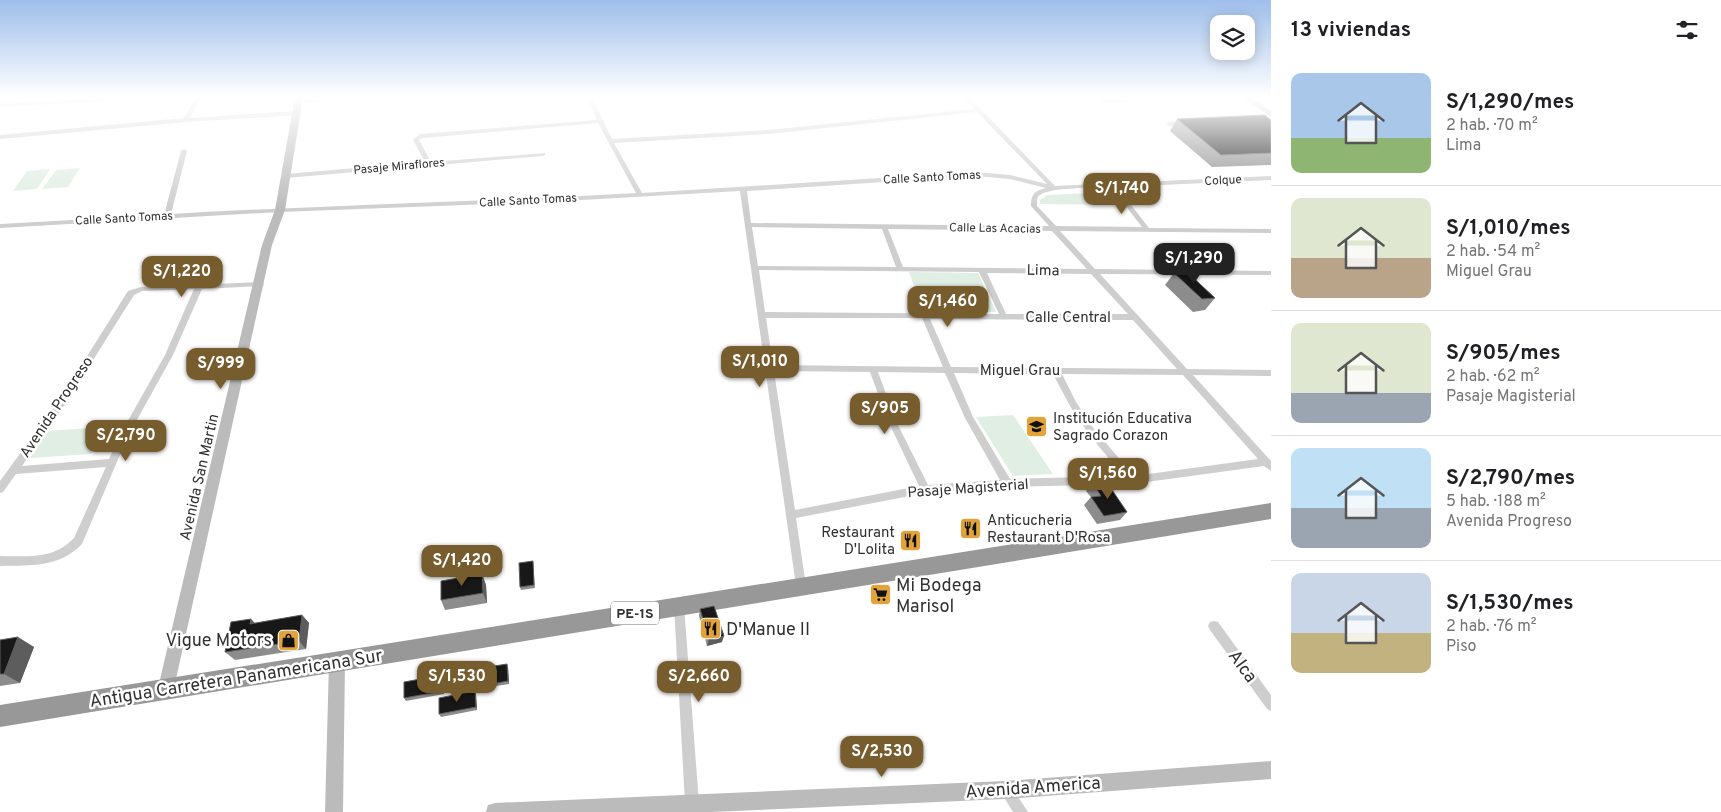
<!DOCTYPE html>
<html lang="es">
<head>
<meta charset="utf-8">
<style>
  :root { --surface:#fff; --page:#f2f2f2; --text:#202124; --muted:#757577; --line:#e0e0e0; --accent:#775c2e }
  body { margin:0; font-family:Overpass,sans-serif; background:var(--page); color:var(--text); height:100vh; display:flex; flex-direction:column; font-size:19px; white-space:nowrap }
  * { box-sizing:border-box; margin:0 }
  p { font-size:16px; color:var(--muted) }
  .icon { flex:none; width:28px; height:28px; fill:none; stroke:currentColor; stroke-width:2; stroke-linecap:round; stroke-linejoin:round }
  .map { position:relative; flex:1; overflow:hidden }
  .side { display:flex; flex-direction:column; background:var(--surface); width:450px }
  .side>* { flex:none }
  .buttons { position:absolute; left:1210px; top:15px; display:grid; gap:10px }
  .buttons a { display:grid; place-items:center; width:45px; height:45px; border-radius:10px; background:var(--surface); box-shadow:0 2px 12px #0003; font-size:25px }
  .price { position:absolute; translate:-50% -42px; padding:0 11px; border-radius:10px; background:var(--accent); color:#fff; font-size:16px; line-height:32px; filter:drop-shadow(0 1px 2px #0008) }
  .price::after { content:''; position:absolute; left:50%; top:30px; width:15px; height:11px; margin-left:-8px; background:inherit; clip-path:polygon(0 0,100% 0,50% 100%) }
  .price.on { background:#222; color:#fff }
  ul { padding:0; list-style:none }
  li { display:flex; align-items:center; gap:15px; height:125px; padding:0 20px }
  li+li { border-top:1px solid var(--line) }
  li span { display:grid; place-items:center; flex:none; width:140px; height:100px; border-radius:10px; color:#555 }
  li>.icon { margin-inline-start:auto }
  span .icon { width:60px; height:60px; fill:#fffc; stroke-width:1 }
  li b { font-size:21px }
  h2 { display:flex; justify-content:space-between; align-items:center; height:60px; padding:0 20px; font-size:21px }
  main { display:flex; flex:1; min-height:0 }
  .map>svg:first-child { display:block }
  .green { fill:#e0eee3 }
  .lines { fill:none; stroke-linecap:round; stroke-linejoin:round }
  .street { fill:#cecece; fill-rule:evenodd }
  .secondary { fill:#bbb; fill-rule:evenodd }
  .highway { fill:#989898; fill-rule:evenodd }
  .wall { fill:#8c8c8c }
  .shaded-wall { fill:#5d5d5d }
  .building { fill:#181818; stroke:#5d5d5d }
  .labels { text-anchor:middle; stroke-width:5; stroke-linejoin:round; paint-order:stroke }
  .far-street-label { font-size:12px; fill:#313131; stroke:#fff }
  .shield { fill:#fff; stroke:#6f6f6f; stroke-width:1 }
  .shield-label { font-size:14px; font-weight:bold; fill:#313131 }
  .street-label { font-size:15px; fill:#313131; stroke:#fff }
  .poi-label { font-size:15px; fill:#313131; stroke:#fff; text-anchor:start }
  .near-poi-label { font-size:18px; fill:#313131; stroke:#fff; text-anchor:start }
  .near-street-label { font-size:18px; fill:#313131; stroke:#fff }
</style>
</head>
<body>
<main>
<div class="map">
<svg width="1271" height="812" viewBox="0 0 1271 812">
  <rect width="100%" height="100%" fill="#fff"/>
  <!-- green -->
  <path class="green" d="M 80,168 L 68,187 L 42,189 L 56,170 Z
    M 50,169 L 37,189 L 13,191 L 27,171 Z
    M 1112,192 L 1121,205 L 1040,204 L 1040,200 L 1047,195 Z
    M 909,272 L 978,273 L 996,312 L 924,312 Z
    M 1013,415 L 1053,474 L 1013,476 L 976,417 Z
    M 105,427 L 91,454 L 30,458 L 47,431 Z"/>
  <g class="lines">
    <!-- street -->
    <path class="street" d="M 0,97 L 4,97 L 2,100 L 0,101 Z
      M 128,97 L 155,97 L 152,99 L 0,107 L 0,103 Z
      M 196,97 L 201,97 L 190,118 L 297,111 L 300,113 L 297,115 L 186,122 L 0,139 L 0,135 L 184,118 Z
      M 345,97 L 370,97 L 367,99 L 298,103 L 295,101 L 298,99 Z
      M 587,97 L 614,97 L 611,99 L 593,100 L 612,139 L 768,130 L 974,109 L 963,97 L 969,97 L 1055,186 L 1271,176 L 1271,180 L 1117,187 L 1149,228 L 1271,229 L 1271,233 L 1060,231 L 1095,269 L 1271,271 L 1271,275 L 1100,274 L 1187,369 L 1271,370 L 1271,376 L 1193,375 L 1271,461 L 1271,471 L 1264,466 L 1132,484 L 1007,487 L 925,493 L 796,518 L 806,586 L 805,589 L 801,591 L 797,589 L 796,586 L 740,191 L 546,202 L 280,212 L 0,228 L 0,224 L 164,215 L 181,151 L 184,149 L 187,151 L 171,214 C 326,205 481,202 636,193 L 598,123 L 422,138 L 419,140 L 431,162 L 545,153 L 545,155 L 543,156 L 286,178 L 283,176 L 286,174 L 425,162 L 413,140 L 420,134 L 597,120 ZM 977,112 L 1047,184 L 1010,175 L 975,172 L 642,193 L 614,143 L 768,134 ZM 975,176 L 1010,179 L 1046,188 C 1035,191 1031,193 1031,206 L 1049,226 L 751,223 L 747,191 ZM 1111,187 L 1142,227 L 1056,226 L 1037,206 C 1037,201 1036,198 1040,195 C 1049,187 1097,188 1111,187 ZM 752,227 L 882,229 L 896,267 L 758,266 ZM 888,229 L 1052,231 L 1087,269 L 903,267 ZM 759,270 L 979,272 L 999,314 L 765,312 ZM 987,273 L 1091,274 L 1128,314 L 1006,314 ZM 766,318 L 922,318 L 943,367 L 773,365 ZM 930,319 L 1133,320 L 1177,369 L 951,367 ZM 774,371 L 870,372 L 888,421 L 919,486 L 795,510 ZM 878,372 L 945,373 L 965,418 L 1000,480 L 928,485 L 896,421 ZM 954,373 L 1053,374 L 1070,406 L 1088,433 L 1123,476 L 1010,479 L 973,417 ZM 1062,374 L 1183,375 L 1258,459 L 1134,476 L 1094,429 L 1076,402 Z
      M 1155,97 L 1182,97 L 1179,99 L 1104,103 L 1101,101 L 1104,99 Z
      M 1186,121 L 1189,123 L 1188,124 L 1169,126 L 1166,124 L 1169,122 Z
      M 260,282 L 264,284 L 263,286 L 202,289 L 173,355 L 128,436 L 82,544 C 59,568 31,565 0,566 L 0,556 C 28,556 53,560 74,538 L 106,467 L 16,474 L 3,492 L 0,493 L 0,481 L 62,396 L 128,291 L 141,287 ZM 194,289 L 165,355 L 121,433 L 109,459 L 22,466 L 68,400 L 134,295 L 142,291 Z
      M 679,601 L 683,602 L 684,606 L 699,803 L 697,808 L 692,810 L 687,808 L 685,803 L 674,606 L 675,602 Z
      M 1214,621 L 1218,622 L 1271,695 L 1271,711 L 1267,709 L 1210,630 L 1208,626 L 1210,622 Z
      M 1006,785 L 1011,786 L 1028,812 L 1013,812 L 1000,791 L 1001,786 Z"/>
    <!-- secondary -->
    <path class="secondary" d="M 295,97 L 303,97 L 285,210 L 272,245 L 174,688 L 172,694 L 166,696 L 160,694 L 158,688 L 262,245 L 275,210 Z
      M 1242,97 L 1251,97 L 1271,111 L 1271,117 Z
      M 337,654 L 343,656 L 345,662 L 343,812 L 325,812 L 329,662 L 331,656 Z
      M 1271,761 L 1271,779 L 1005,799 L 711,812 L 486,812 L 488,805 L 495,803 L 1005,781 Z"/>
    <!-- highway -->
    <path class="highway" d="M 1271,503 L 1271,519 L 0,727 L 0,705 Z"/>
  </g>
  <!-- wall -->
  <path class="wall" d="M 1177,119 L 1271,120 L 1271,165 L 1212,167 L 1170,131 Z
    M 1174,273 L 1215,298 L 1205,310 L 1193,312 L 1165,285 Z
    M 1093,483 L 1127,512 L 1120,520 L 1097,524 L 1084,505 L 1091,497 L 1086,491 Z
    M 533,561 L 535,588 L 521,590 L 520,587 Z
    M 482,574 L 486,585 L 487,603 L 445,610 L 441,600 Z
    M 700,609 L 722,642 L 707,646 L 699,616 Z
    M 302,615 L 309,623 L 306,649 L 235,660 L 225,652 L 256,623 Z
    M 0,640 L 34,647 L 20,683 L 0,686 Z
    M 508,667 L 509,684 L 470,690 L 469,688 Z
    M 443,675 L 444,678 L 444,694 L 406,701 L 404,698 Z
    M 475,691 L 476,694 L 477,710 L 441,717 L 439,714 Z"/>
  <!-- shaded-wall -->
  <path class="shaded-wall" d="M 482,574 L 486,585 L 487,603 L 483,593 Z
    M 302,615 L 309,623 L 306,649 L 299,641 Z
    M 251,619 L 260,628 L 250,624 Z
    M 724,636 L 722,642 L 707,646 L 709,639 Z
    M 18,637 L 34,647 L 20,683 L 4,674 Z
    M 507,664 L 508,667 L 509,684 L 508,681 Z
    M 443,675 L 444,678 L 444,694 L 443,691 Z
    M 475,691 L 476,694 L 477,710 L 476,707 Z"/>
  <!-- building -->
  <path class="building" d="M 1265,115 L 1271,120 L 1271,153 L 1221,155 L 1177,119 Z
    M 1186,271 L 1215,298 L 1202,299 L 1174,273 Z
    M 1106,481 L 1127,512 L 1104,516 L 1091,497 L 1101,496 L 1093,483 Z
    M 533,561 L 534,585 L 520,587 L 519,563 Z
    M 482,574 L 483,593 L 441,600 L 441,581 Z
    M 714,606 L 724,636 L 709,639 L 700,609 Z
    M 302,615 L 299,641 L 225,652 L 231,622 L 251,619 L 250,624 Z
    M 18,637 L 4,674 L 0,674 L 0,640 Z
    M 507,664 L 508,681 L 469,688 L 469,670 Z
    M 443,675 L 443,691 L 404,698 L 404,682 Z
    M 475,691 L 476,707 L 439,714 L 439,698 Z"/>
  <!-- sky -->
  <linearGradient id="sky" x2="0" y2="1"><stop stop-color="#9ebeea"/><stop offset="0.46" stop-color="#fff"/><stop offset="1" stop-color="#fff" stop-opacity="0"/></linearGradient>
  <rect width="1271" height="210" fill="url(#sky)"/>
  <!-- icons -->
  <defs>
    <symbol id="school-square" viewBox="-11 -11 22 22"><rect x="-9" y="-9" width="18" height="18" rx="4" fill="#e2a43a" stroke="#fff"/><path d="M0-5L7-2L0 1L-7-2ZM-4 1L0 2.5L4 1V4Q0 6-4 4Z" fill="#111"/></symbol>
    <symbol id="restaurant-square" viewBox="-11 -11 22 22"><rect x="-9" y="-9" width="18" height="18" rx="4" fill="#e2a43a" stroke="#fff"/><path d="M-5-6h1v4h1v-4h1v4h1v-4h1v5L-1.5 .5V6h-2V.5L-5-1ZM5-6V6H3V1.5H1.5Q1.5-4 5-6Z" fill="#111"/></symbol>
    <symbol id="supermarket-square" viewBox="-11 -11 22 22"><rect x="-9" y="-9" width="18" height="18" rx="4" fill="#e2a43a" stroke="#fff"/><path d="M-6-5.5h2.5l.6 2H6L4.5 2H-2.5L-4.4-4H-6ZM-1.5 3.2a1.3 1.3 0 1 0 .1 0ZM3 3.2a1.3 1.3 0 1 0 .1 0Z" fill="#111"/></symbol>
    <symbol id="shop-square" viewBox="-11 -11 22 22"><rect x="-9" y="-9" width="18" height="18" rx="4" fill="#e2a43a" stroke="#fff"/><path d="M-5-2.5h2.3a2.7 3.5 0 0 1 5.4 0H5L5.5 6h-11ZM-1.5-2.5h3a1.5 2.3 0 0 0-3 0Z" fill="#111"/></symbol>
  </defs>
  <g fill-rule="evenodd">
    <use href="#school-square" x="1024" y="414" width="25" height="25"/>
    <use href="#restaurant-square" x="958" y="516" width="25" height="25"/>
    <use href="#restaurant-square" x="898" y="528" width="25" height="25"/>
    <use href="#supermarket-square" x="868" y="582" width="25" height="25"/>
    <use href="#restaurant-square" x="698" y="616" width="25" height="25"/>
    <use href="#shop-square" x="276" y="628" width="25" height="25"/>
  </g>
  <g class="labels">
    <!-- far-street labels -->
    <g class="far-street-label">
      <text transform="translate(399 166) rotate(-5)" y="4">Pasaje Miraflores</text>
      <text transform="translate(932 177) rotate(-3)" y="4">Calle Santo Tomas</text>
      <text transform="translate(1223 180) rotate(-3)" y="4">Colque</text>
      <text transform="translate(528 200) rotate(-3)" y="4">Calle Santo Tomas</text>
      <text transform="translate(124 218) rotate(-3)" y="4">Calle Santo Tomas</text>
      <text transform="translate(995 228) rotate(1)" y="4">Calle Las Acacias</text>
    </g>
    <!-- shield labels -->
    <rect class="shield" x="611" y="601.5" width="48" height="23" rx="4"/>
    <g class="shield-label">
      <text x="635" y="618">PE-1S</text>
    </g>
    <!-- street labels -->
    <g class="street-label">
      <text transform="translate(1043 270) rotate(1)" y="5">Lima</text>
      <text x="1068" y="322">Calle Central</text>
      <text x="1020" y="375">Miguel Grau</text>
      <text transform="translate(56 407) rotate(-56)" y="5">Avenida Progreso</text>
      <text transform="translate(199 477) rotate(-77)" y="5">Avenida San Martin</text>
      <text transform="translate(968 488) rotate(-4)" y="5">Pasaje Magisterial</text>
    </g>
    <!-- poi labels -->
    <g class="poi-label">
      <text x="1053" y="423">Institución Educativa<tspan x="1053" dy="17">Sagrado Corazon</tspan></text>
      <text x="987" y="525">Anticucheria<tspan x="987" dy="17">Restaurant D'Rosa</tspan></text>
      <text x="895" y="537" text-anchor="end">Restaurant<tspan x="895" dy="17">D'Lolita</tspan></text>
    </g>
    <!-- near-poi labels -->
    <g class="near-poi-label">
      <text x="896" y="591">Mi Bodega<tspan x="896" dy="21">Marisol</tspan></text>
      <text x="726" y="635">D'Manue II</text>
      <text x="272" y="646" text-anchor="end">Vigue Motors</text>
    </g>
    <!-- near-street labels -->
    <g class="near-street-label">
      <text transform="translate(1243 666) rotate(54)" y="6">Alca</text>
      <text transform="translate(236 678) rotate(-9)" y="6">Antigua Carretera Panamericana Sur</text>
      <text transform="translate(1033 787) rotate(-4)" y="6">Avenida America</text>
    </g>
  </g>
</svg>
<div class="buttons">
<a><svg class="icon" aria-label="layers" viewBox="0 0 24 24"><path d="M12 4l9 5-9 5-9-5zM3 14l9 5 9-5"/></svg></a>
</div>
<b class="price" style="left:1122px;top:215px">S/1,740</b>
<b class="price on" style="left:1194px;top:285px">S/1,290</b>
<b class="price" style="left:182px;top:298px">S/1,220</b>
<b class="price" style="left:948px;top:328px">S/1,460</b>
<b class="price" style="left:760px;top:388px">S/1,010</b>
<b class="price" style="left:221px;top:390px">S/999</b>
<b class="price" style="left:885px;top:435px">S/905</b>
<b class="price" style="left:126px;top:462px">S/2,790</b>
<b class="price" style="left:1108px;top:500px">S/1,560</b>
<b class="price" style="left:462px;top:587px">S/1,420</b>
<b class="price" style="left:457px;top:703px">S/1,530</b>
<b class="price" style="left:699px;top:703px">S/2,660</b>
<b class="price" style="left:882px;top:778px">S/2,530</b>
</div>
<section class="side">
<h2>13 viviendas<svg class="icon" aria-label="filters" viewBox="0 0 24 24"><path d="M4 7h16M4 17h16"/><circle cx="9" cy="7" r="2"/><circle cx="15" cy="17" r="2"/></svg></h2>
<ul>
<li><span style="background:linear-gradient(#a9c7e8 65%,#8fb573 0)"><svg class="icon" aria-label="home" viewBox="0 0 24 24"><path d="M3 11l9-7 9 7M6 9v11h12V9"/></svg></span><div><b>S/1,290/mes</b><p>2 hab. · 70 m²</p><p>Lima</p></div></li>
<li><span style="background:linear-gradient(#dfe7d0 60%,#b9a48a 0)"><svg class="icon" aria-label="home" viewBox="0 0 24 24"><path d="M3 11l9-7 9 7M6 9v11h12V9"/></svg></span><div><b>S/1,010/mes</b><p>2 hab. · 54 m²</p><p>Miguel Grau</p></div></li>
<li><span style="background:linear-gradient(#dfe7d0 70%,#9aa5b1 0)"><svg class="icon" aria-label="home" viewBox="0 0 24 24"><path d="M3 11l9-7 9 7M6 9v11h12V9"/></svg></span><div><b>S/905/mes</b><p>2 hab. · 62 m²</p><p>Pasaje Magisterial</p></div></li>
<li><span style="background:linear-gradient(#bfe0f5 60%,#9aa5b1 0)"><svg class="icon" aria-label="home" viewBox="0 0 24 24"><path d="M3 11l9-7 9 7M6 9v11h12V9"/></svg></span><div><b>S/2,790/mes</b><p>5 hab. · 188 m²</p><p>Avenida Progreso</p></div></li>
<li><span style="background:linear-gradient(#c9d6e8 60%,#c2b280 0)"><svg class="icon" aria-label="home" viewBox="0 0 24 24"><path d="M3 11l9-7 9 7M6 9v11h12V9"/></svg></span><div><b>S/1,530/mes</b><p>2 hab. · 76 m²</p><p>Piso</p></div></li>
</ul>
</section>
</main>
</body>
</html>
